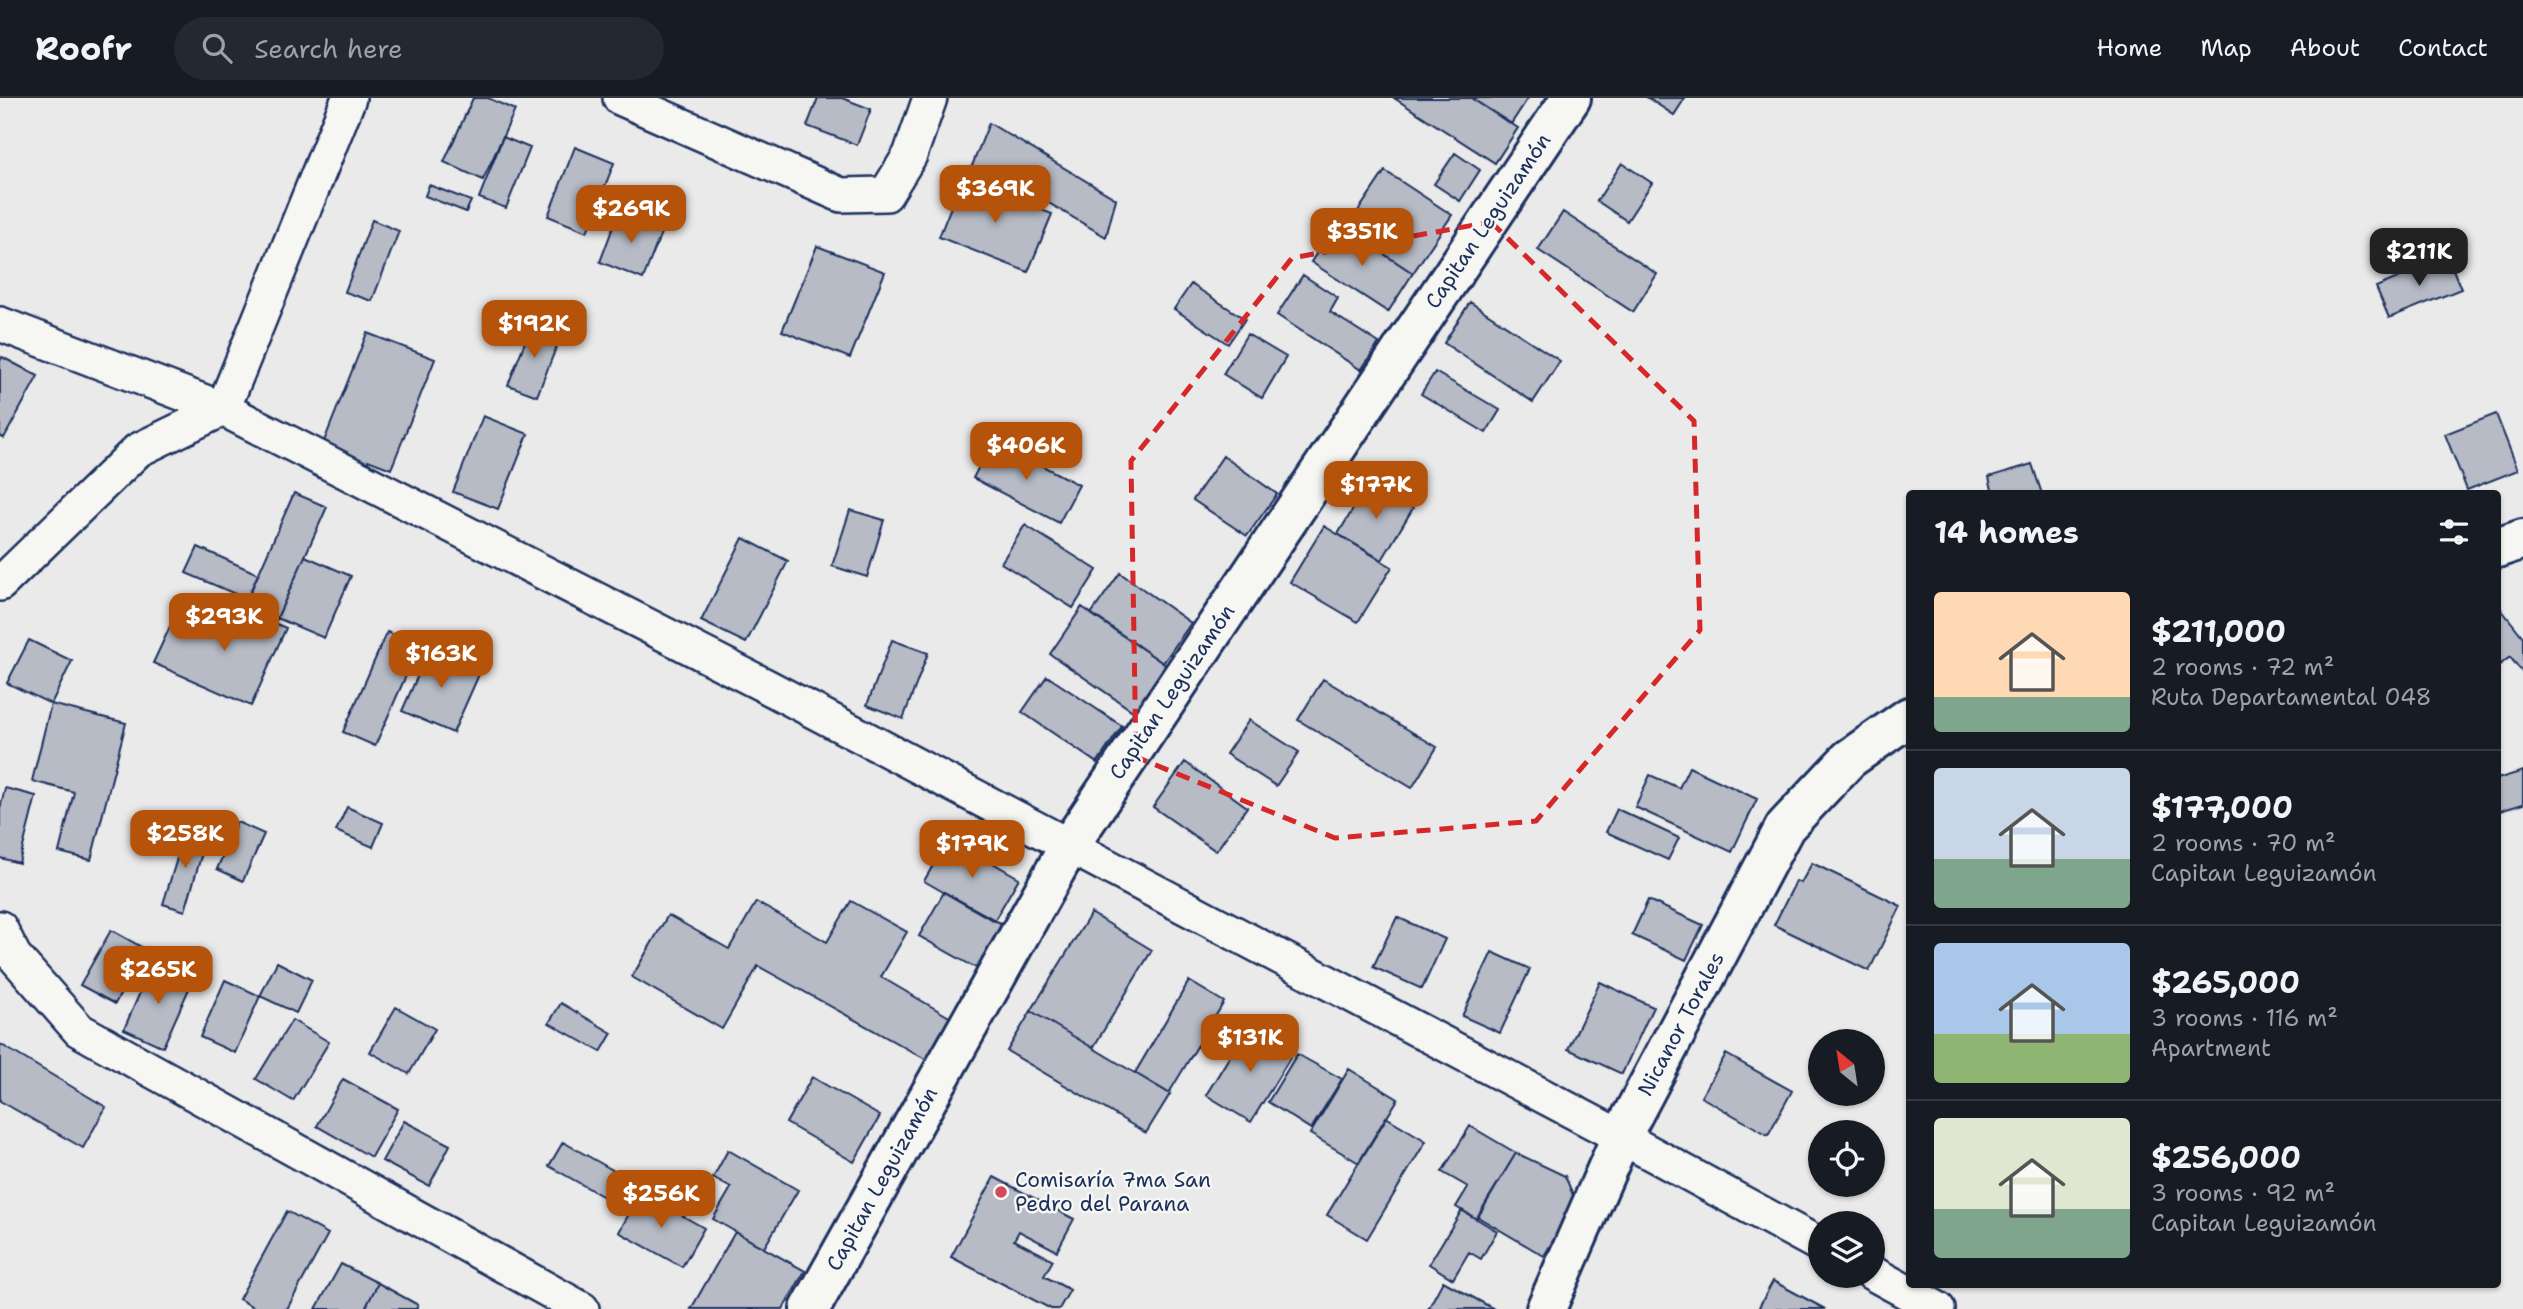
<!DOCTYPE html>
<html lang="en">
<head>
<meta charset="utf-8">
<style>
  :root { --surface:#171b24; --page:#242831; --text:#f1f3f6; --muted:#9ea1a6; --line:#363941; --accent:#b45309 }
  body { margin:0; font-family:"Shantell Sans",sans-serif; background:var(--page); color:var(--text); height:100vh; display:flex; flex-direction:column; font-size:26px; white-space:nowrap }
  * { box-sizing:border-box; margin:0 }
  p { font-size:23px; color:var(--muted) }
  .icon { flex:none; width:38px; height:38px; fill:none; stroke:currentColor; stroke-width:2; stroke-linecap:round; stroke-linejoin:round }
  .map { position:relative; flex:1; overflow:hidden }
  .panel { position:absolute; left:1906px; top:392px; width:595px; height:798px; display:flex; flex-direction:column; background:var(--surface); border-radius:7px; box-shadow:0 2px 5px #0004 }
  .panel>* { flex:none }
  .needle { width:46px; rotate:330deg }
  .controls { position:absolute; left:1808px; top:931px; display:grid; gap:14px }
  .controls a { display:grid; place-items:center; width:77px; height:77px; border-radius:50%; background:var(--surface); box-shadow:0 2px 5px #0004; font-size:35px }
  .price { position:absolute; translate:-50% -60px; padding:0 16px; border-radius:14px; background:var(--accent); color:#fff; font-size:23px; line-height:46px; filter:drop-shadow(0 2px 4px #0008) }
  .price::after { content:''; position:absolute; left:50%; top:42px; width:21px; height:16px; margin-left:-10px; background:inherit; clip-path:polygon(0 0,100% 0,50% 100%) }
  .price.on { background:#222; color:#fff }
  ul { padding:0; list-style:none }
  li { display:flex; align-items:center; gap:21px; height:175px; padding:0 28px }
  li+li { border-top:2px solid var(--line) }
  li span { display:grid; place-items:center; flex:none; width:196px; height:140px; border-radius:7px; color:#555 }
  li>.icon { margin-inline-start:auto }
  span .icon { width:84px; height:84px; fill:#fffc; stroke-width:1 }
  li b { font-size:30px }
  h2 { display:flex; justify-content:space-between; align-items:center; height:84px; padding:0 28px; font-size:30px }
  header { display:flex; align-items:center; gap:42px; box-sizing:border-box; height:98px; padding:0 35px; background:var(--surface); border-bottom:2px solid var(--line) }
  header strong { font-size:33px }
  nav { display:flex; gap:38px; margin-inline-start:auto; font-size:24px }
  .search { width:490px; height:63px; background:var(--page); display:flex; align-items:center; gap:18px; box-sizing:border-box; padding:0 24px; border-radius:38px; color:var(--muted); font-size:26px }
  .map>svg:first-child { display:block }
  .building { fill:#b6bbc6; stroke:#1b2f5e; stroke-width:2 }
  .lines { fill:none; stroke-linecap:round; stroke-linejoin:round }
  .minor-casing { stroke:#1b2f5e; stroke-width:38 }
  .tertiary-casing { stroke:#1b2f5e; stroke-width:44 }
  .minor { stroke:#f6f6f2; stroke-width:33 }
  .tertiary { stroke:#f6f6f2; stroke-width:38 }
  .marked { fill:none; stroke:#d62828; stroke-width:5; stroke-dasharray:14 9; stroke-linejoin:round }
  .poi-dot { fill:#d1495b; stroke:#f6f6f2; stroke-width:2.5 }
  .labels { text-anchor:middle; stroke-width:5; stroke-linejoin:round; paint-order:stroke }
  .street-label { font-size:21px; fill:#1b2f5e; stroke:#f6f6f2 }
  .poi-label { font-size:21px; fill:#1b2f5e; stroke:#f6f6f2; text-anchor:start }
</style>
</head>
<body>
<header>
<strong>Roofr</strong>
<div class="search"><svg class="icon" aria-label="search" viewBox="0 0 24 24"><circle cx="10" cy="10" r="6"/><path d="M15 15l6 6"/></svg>Search here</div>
<nav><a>Home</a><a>Map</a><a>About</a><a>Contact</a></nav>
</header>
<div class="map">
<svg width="2523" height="1211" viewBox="0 0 2523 1211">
  <rect width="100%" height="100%" fill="#e9eae9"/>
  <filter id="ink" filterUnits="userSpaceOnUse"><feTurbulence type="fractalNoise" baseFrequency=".0143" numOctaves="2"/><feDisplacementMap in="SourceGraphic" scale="14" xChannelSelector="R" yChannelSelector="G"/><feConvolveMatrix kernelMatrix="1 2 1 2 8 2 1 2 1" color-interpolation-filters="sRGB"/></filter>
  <g filter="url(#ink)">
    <!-- building -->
    <path class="building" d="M 473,0 L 488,0 L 515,12 L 483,82 L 444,64 Z
      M 818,0 L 842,0 L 871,11 L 857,47 L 807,28 Z
      M 1394,0 L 1471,0 L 1518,30 L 1495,65 Z
      M 1471,0 L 1528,0 L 1511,26 Z
      M 1648,0 L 1685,0 L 1674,17 Z
      M 989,25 L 1116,101 L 1106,139 L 1045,103 L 970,73 Z
      M 503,39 L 530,50 L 506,110 L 479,100 Z
      M 575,49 L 614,65 L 587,134 L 548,118 Z
      M 1455,55 L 1480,72 L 1460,103 L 1434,86 Z
      M 1622,65 L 1652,85 L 1627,123 L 1597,103 Z
      M 1385,73 L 1452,117 L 1413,175 L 1346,131 Z
      M 962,81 L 1052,116 L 1028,174 L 939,139 Z
      M 429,87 L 471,103 L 466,114 L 425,98 Z
      M 619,113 L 663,130 L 643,181 L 600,164 Z
      M 1563,114 L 1657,176 L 1633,214 L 1538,152 Z
      M 372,122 L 399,133 L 372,203 L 345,194 Z
      M 1336,125 L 1413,175 L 1388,214 L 1311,164 Z
      M 817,148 L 885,174 L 850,260 L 782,233 Z
      M 2448,159 L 2461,191 L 2389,220 L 2376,189 Z
      M 1303,177 L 1338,200 L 1330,214 L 1379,245 L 1361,272 L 1277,217 Z
      M 1191,186 L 1245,221 L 1228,246 L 1174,211 Z
      M 1470,204 L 1560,263 L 1533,304 L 1444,245 Z
      M 532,226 L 561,237 L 537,298 L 508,287 Z
      M 367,235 L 435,261 L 391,371 L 368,362 L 363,374 L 319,356 Z
      M 1247,236 L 1286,259 L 1262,300 L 1223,276 Z
      M 2,259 L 38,278 L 4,340 L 0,338 L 0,263 Z
      M 1435,274 L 1500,312 L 1486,335 L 1421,296 Z
      M 2496,316 L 2518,372 L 2467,392 L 2445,336 Z
      M 483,318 L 528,336 L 498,411 L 453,394 Z
      M 993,342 L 1079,387 L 1059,425 L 973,380 Z
      M 1223,358 L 1277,396 L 1247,438 L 1193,402 Z
      M 2032,366 L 2042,396 L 1993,396 L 1989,379 Z
      M 1369,385 L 1413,410 L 1382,462 L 1338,436 Z
      M 294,395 L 327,409 L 275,525 L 243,511 Z
      M 850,412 L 884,422 L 867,479 L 832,468 Z
      M 1025,427 L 1097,472 L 1073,510 L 1001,465 Z
      M 1324,428 L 1392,469 L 1358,524 L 1290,484 Z
      M 743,440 L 788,463 L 746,545 L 701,523 Z
      M 198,449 L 258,476 L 247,501 L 186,475 Z
      M 305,458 L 351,478 L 324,540 L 277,520 Z
      M 1120,475 L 1191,525 L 1163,565 L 1091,516 Z
      M 231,506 L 286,530 L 251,608 L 153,565 L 174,520 L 216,538 Z
      M 2497,506 L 2523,539 L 2523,575 L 2510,559 L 2497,569 Z
      M 1082,509 L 1173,572 L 1140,618 L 1050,556 Z
      M 387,534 L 419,548 L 375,648 L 343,634 Z
      M 29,542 L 72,563 L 51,606 L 7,585 Z
      M 892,542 L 928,555 L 903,621 L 867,607 Z
      M 430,550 L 481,572 L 453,635 L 402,613 Z
      M 1047,578 L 1122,628 L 1097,665 L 1022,614 Z
      M 1323,581 L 1437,649 L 1412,690 L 1298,622 Z
      M 51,606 L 126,625 L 91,762 L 59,754 L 74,694 L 32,683 Z
      M 1249,622 L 1299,654 L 1276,688 L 1226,656 Z
      M 1185,664 L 1247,709 L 1216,753 L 1153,709 Z
      M 1689,669 L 1757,701 L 1732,754 L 1635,709 L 1650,677 L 1679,690 Z
      M 2523,673 L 2523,706 L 2497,714 L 2497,681 Z
      M 5,690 L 36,698 L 19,765 L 0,760 L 0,711 Z
      M 347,709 L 383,725 L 373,749 L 336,733 Z
      M 1617,711 L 1679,740 L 1668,762 L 1606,734 Z
      M 237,724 L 264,736 L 243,783 L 217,771 Z
      M 186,731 L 207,738 L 185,813 L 163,806 Z
      M 949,740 L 1019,780 L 994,823 L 924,783 Z
      M 1812,765 L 1901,808 L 1869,873 L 1774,827 L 1796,783 L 1801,785 Z
      M 944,794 L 1002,826 L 976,870 L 919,838 Z
      M 1648,802 L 1703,827 L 1686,862 L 1632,837 Z
      M 851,803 L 907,834 L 881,879 L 951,920 L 927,962 L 758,868 L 722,931 L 632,879 L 668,817 L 729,851 L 756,804 L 827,844 Z
      M 1091,815 L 1152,852 L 1093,950 L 1031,913 Z
      M 1397,819 L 1445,841 L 1422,891 L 1373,869 Z
      M 111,832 L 145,851 L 115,906 L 80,887 Z
      M 1492,854 L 1530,871 L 1500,935 L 1462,918 Z
      M 277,864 L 312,882 L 296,915 L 260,898 Z
      M 152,867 L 192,884 L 163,949 L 124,931 Z
      M 225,882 L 260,898 L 235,955 L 200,939 Z
      M 1189,883 L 1224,904 L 1169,995 L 1135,975 Z
      M 1600,884 L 1653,909 L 1622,976 L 1568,951 Z
      M 561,905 L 612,935 L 601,954 L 549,925 Z
      M 396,909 L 435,931 L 409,976 L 370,954 Z
      M 1031,913 L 1170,996 L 1146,1035 L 1007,953 Z
      M 292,922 L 329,944 L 293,1003 L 256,981 Z
      M 1249,927 L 1293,955 L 1251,1024 L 1206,997 Z
      M 0,946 L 106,1009 L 83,1050 L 0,1003 Z
      M 1297,956 L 1342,981 L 1311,1031 L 1268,1004 Z
      M 1726,956 L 1792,993 L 1768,1037 L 1701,999 Z
      M 1349,971 L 1398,1001 L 1359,1065 L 1310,1036 Z
      M 812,979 L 880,1018 L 854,1064 L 786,1025 Z
      M 343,981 L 398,1011 L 371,1059 L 317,1028 Z
      M 1386,1019 L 1426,1043 L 1367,1141 L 1327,1117 Z
      M 404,1023 L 450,1047 L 429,1088 L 382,1063 Z
      M 1470,1028 L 1516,1055 L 1476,1121 L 1456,1109 L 1468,1089 L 1442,1074 Z
      M 563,1044 L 634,1084 L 620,1108 L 549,1068 Z
      M 728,1052 L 798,1092 L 764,1150 L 713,1121 L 731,1090 L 713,1080 Z
      M 1516,1055 L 1565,1078 L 1576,1104 L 1544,1158 L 1478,1119 Z
      M 994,1079 L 1074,1121 L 1057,1153 L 1019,1133 L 1014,1142 L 1053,1162 L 1044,1178 L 1070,1192 L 1059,1211 L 1051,1211 L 951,1159 Z
      M 641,1094 L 704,1130 L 682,1169 L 619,1134 Z
      M 1462,1112 L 1497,1133 L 1481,1161 L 1469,1154 L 1453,1181 L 1429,1166 Z
      M 287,1113 L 328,1136 L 287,1211 L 257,1211 L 239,1201 Z
      M 735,1134 L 805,1173 L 783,1211 L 691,1211 Z
      M 341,1166 L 378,1185 L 365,1211 L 316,1211 Z
      M 1443,1183 L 1494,1211 L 1428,1211 Z
      M 1773,1183 L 1825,1211 L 1762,1211 L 1759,1209 Z
      M 378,1185 L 418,1207 L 416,1211 L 365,1211 Z"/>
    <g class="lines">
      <defs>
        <path id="minor" d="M 620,0 L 841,97 L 886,96 L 910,57 L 930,0
          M 0,226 L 223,311 L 766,588 L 1621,1039 L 1820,1147
          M 0,486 L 138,352 L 223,311 L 349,0
          M 0,830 L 14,858 L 79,932 L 582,1211
          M 1872,1175 L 1938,1211"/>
        <path id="tertiary" d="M 2497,450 L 2523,441
          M 810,1211 L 1069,748 L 1571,0
          M 1546,1211 L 1621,1039 L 1785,729 L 1849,661 L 1909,619"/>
      </defs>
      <!-- minor casing -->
      <use href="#minor" class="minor-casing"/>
      <!-- tertiary casing -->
      <use href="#tertiary" class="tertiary-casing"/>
      <!-- minor -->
      <use href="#minor" class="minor"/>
      <!-- tertiary -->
      <use href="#tertiary" class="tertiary"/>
    </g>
  </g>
  <!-- marked area -->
  <path class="marked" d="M 1491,124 L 1694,323 L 1700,532 L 1536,723 L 1335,740 L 1136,659 L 1131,363 L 1292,160 Z"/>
  <!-- markers -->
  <circle class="poi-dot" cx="1001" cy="1094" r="7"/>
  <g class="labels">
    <!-- street labels -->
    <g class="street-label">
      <text transform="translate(1488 123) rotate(-56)" y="7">Capitan Leguizamón</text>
      <text transform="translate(1172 594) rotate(-56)" y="7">Capitan Leguizamón</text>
      <text transform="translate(1681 926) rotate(-62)" y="7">Nicanor Torales</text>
      <text transform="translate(882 1081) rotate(-61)" y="7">Capitan Leguizamón</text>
    </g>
    <!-- poi labels -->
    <g class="poi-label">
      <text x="1015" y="1089">Comisaría 7ma San<tspan x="1015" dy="24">Pedro del Parana</tspan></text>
    </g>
  </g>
</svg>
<div class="controls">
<a><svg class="needle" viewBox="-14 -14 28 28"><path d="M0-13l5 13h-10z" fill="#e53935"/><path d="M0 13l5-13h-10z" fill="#9ea1a6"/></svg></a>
<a><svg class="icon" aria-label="locate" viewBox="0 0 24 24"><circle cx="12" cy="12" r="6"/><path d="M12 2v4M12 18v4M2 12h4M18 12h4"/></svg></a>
<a><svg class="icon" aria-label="layers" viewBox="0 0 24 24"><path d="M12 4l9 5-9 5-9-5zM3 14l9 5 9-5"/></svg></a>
</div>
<b class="price" style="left:995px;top:127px">$369K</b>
<b class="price" style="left:631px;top:147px">$269K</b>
<b class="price" style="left:1362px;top:170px">$351K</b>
<b class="price on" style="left:2419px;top:190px">$211K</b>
<b class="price" style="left:534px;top:262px">$192K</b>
<b class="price" style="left:1026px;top:384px">$406K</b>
<b class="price" style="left:1376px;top:423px">$177K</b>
<b class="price" style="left:224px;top:555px">$293K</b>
<b class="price" style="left:441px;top:592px">$163K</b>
<b class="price" style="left:185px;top:772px">$258K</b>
<b class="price" style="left:972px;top:782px">$179K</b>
<b class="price" style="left:158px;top:908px">$265K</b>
<b class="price" style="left:1250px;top:976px">$131K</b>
<b class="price" style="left:661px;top:1132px">$256K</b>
<section class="panel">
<h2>14 homes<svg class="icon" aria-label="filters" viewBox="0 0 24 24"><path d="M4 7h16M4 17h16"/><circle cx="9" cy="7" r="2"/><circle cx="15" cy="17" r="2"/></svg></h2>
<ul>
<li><span style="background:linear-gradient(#ffd9b3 75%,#7fa58c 0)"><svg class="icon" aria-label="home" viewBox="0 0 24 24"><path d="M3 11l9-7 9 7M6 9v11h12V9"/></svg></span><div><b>$211,000</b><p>2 rooms · 72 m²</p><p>Ruta Departamental 048</p></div></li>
<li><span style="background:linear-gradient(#c9d6e8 65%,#7fa58c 0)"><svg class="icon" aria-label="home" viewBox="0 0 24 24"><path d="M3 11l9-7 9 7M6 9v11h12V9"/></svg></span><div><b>$177,000</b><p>2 rooms · 70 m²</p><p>Capitan Leguizamón</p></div></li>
<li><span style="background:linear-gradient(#a9c7e8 65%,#8fb573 0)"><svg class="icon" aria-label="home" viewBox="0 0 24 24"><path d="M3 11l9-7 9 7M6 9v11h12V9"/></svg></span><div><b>$265,000</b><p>3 rooms · 116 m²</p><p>Apartment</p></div></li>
<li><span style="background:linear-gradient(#dfe7d0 65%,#7fa58c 0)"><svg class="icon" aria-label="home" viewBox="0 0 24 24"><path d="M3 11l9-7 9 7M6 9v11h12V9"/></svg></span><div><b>$256,000</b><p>3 rooms · 92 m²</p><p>Capitan Leguizamón</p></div></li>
</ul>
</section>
</div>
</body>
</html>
